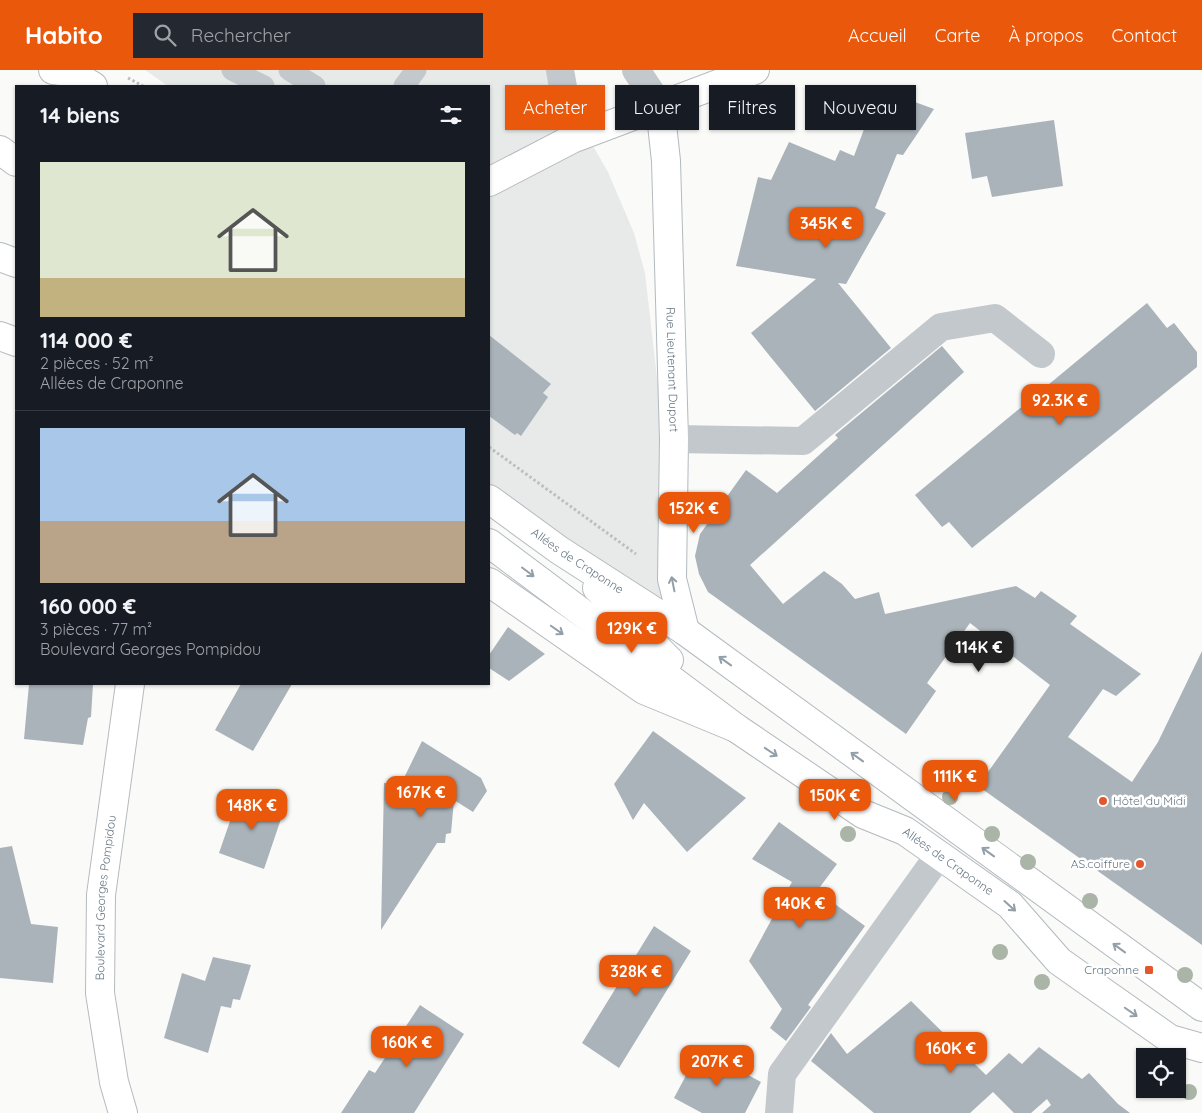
<!DOCTYPE html>
<html lang="fr">
<head>
<meta charset="utf-8">
<style>
  :root { --surface:#171b24; --page:#242831; --text:#f1f3f6; --muted:#9ea1a6; --line:#363941; --accent:#ea580c }
  body { margin:0; font-family:Quicksand,sans-serif; background:var(--page); color:var(--text); height:100vh; display:flex; flex-direction:column; font-size:19px; white-space:nowrap }
  * { box-sizing:border-box; margin:0 }
  p { font-size:16px; color:var(--muted) }
  .icon { flex:none; width:28px; height:28px; fill:none; stroke:currentColor; stroke-width:2; stroke-linecap:round; stroke-linejoin:round }
  .map { position:relative; flex:1; overflow:hidden }
  .details { position:absolute; left:15px; top:15px; width:475px; height:600px; display:flex; flex-direction:column; background:var(--surface); border-radius:0px; box-shadow:0 1px 4px #0004 }
  .details>* { flex:none }
  .banner { position:absolute; left:505px; top:15px; width:475px; height:45px; display:flex; gap:10px }
  .tools { position:absolute; left:1136px; top:978px; display:grid; gap:10px }
  .tools a { display:grid; place-items:center; width:50px; height:50px; border-radius:0px; background:var(--surface); box-shadow:0 1px 4px #0004; font-size:25px }
  .price { position:absolute; translate:-50% -42px; padding:0 11px; border-radius:10px; background:var(--accent); color:#fff; font-size:16px; line-height:32px; filter:drop-shadow(0 1px 2px #0008) }
  .price::after { content:''; position:absolute; left:50%; top:30px; width:15px; height:11px; margin-left:-8px; background:inherit; clip-path:polygon(0 0,100% 0,50% 100%) }
  .price.on { background:#222; color:#fff }
  ul { padding:0; list-style:none }
  li { display:grid; align-content:center; gap:10px; height:265px; padding:0 25px }
  li+li { border-top:1px solid var(--line) }
  li span { display:grid; place-items:center; height:155px; border-radius:0px; color:#555 }
  li>.icon { margin-inline-start:auto }
  span .icon { width:90px; height:90px; fill:#fffc; stroke-width:1 }
  li b { font-size:21px }
  h2 { display:flex; justify-content:space-between; align-items:center; height:60px; padding:0 25px; font-size:21px }
  .pill { padding:0 18px; border-radius:0px; background:var(--surface); box-shadow:0 1px 4px #0004; font-size:18px; line-height:45px }
  .pill.on { background:var(--accent); color:#fff }
  header { display:flex; align-items:center; gap:30px; box-sizing:border-box; height:70px; padding:0 25px; background:var(--accent); color:#fff }
  header strong { font-size:24px }
  nav { display:flex; gap:28px; margin-inline-start:auto; font-size:18px }
  .search { width:350px; height:45px; background:var(--page); display:flex; align-items:center; gap:12px; box-sizing:border-box; padding:0 18px; border-radius:0px; color:var(--muted); font-size:19px }
  .map>svg:first-child { display:block }
  .built { fill:#e8e9e9 }
  .building { fill:#aab3b9 }
  .lines { fill:none; stroke-linecap:round; stroke-linejoin:round }
  .secondary-casing { stroke:#b3babf; stroke-width:30 }
  .primary-casing { stroke:#b5babe; stroke-width:30 }
  .path { stroke:#bbbfc2; stroke-width:3; stroke-dasharray:2.5 2.5; stroke-linecap:butt }
  .lane { stroke:#c3c8cc; stroke-width:21 }
  .street { stroke:#c3c8cc; stroke-width:28 }
  .secondary { stroke:#fff; stroke-width:28 }
  .primary { stroke:#fff; stroke-width:28 }
  .tree { fill:#aab4a7 }
  .oneway { stroke:#939fa8 }
  .poi-dot { fill:#e4572e; stroke:#fff; stroke-width:2 }
  .labels { text-anchor:middle; stroke-width:5; stroke-linejoin:round; paint-order:stroke }
  .street-label { font-size:12px; fill:#657683; stroke:#fff }
  .poi-label { font-size:12px; fill:#657683; stroke:#fff; text-anchor:end }
</style>
</head>
<body>
<header>
<strong>Habito</strong>
<div class="search"><svg class="icon" aria-label="search" viewBox="0 0 24 24"><circle cx="10" cy="10" r="6"/><path d="M15 15l6 6"/></svg>Rechercher</div>
<nav><a>Accueil</a><a>Carte</a><a>À propos</a><a>Contact</a></nav>
</header>
<div class="map">
<svg width="1202" height="1043" viewBox="0 0 1202 1043">
  <rect width="100%" height="100%" fill="#fafaf8"/>
  <!-- built -->
  <path class="built" d="M 145,0 L 549,0 L 608,102 L 634,163 L 645,203 L 664,369 L 668,543 L 489,414 L 489,16 L 168,16 Z"/>
  <!-- building -->
  <path class="building" d="M 879,19 L 934,39 L 903,85 L 897,84 L 875,138 L 886,143 L 846,214 L 838,213 L 891,278 L 815,341 L 751,263 L 816,209 L 736,196 L 758,107 L 771,110 L 789,72 L 835,91 L 840,80 L 854,86 Z
    M 1054,50 L 1063,116 L 992,127 L 987,106 L 972,109 L 965,63 Z
    M 1147,233 L 1167,258 L 1174,253 L 1197,282 L 1197,297 L 972,478 L 949,452 L 942,457 L 915,425 Z
    M 489,265 L 551,314 L 543,323 L 548,327 L 521,366 L 517,363 L 515,365 L 489,346 Z
    M 942,276 L 964,302 L 750,495 L 783,534 L 824,501 L 842,514 L 855,529 L 879,522 L 885,544 L 1016,516 L 1035,528 L 1041,521 L 1077,546 L 1070,554 L 1141,604 L 1116,626 L 1103,619 L 1068,667 L 1132,712 L 1158,672 L 1202,581 L 1202,875 L 978,716 L 1050,615 L 970,553 L 927,613 L 936,621 L 906,664 L 708,522 L 699,504 L 695,486 L 700,464 L 746,400 L 777,423 L 838,368 L 835,365 Z
    M 508,557 L 545,584 L 509,611 L 489,598 L 489,585 Z
    M 29,614 L 93,614 L 91,647 L 88,648 L 83,675 L 24,669 Z
    M 241,614 L 292,614 L 253,681 L 215,660 Z
    M 653,661 L 746,728 L 687,782 L 644,733 L 633,750 L 614,714 Z
    M 422,671 L 481,708 L 487,721 L 473,742 L 454,730 L 451,763 L 446,764 L 445,773 L 437,773 L 381,860 L 384,713 L 401,714 Z
    M 240,722 L 284,740 L 264,799 L 219,783 Z
    M 779,752 L 837,794 L 817,821 L 865,856 L 808,935 L 811,937 L 786,971 L 770,958 L 782,939 L 749,891 L 792,812 L 752,789 Z
    M 12,776 L 31,854 L 58,857 L 53,913 L 0,908 L 0,778 Z
    M 654,856 L 691,881 L 619,998 L 582,973 Z
    M 213,887 L 251,895 L 240,930 L 233,929 L 231,938 L 221,936 L 208,983 L 164,968 L 182,903 L 205,911 Z
    M 911,931 L 986,1005 L 1009,983 L 1022,994 L 1039,977 L 1082,1009 L 1089,1003 L 1118,1034 L 1130,1043 L 1042,1043 L 1051,1035 L 1047,1029 L 1031,1043 L 1014,1043 L 993,1022 L 970,1043 L 874,1043 L 811,991 L 831,963 L 847,984 Z
    M 420,935 L 464,964 L 414,1043 L 341,1043 L 369,1000 L 375,1003 Z
    M 700,979 L 761,1012 L 745,1043 L 702,1043 L 674,1028 Z"/>
  <g class="lines">
    <defs>
      <g id="secondary">
        <path id="s1" d="M 660,36 L 666,91 L 674,369 L 672,509 L 685,561"/>
        <path d="M 0,80 L 16,92"/>
        <path d="M 489,112 L 572,69 L 755,0"/>
        <path d="M 0,187 L 16,193"/>
        <path id="s2" d="M 489,429 L 559,480 L 685,561 L 1202,937"/>
        <path id="s3" d="M 489,473 L 736,658 L 863,744 L 905,761 L 1010,835 L 1059,891 L 1093,915 L 1170,969 L 1202,978"/>
        <path d="M 597,518 L 669,590"/>
      </g>
      <g id="primary">
        <path d="M 53,0 L 69,2 L 93,16"/>
        <path d="M 0,266 L 16,272"/>
        <path d="M 489,512 L 644,620 L 736,658"/>
        <path id="s4" d="M 123,1043 L 114,1012 L 100,923 L 101,825 L 130,614"/>
      </g>
    </defs>
    <!-- secondary casing -->
    <use href="#secondary" class="secondary-casing"/>
    <!-- primary casing -->
    <use href="#primary" class="primary-casing"/>
    <!-- path -->
    <path class="path" d="M 128,8 L 143,16
      M 489,377 L 636,484"/>
    <!-- lane -->
    <path class="lane" d="M 232,0 L 264,16
      M 289,0 L 315,16
      M 404,16 L 416,0"/>
    <!-- street -->
    <path class="street" d="M 560,0 L 572,69
      M 636,0 L 660,36
      M 674,369 L 803,371 L 941,257 L 995,248 L 1041,284
      M 779,1043 L 782,1004 L 939,785"/>
    <!-- secondary -->
    <use href="#secondary" class="secondary"/>
    <!-- primary -->
    <use href="#primary" class="primary"/>
  </g>
  <!-- trees -->
  <g class="tree">
    <circle cx="950" cy="727" r="8"/>
    <circle cx="848" cy="764" r="8"/>
    <circle cx="992" cy="764" r="8"/>
    <circle cx="1028" cy="792" r="8"/>
    <circle cx="1090" cy="831" r="8"/>
    <circle cx="1000" cy="882" r="8"/>
    <circle cx="1185" cy="905" r="8"/>
    <circle cx="1042" cy="912" r="8"/>
    <circle cx="1189" cy="1022" r="8"/>
  </g>
  <!-- one-way arrows -->
  <defs><path id="oneway-shaft" d="M-6 0H5M1.5-3L5.5 0L1.5 3" fill="none" stroke-width="1.6" stroke-linecap="round" stroke-linejoin="round" transform="scale(1.25)"/></defs>
  <g class="oneway">
    <use href="#oneway-shaft" transform="translate(528 502) rotate(37)"/>
    <use href="#oneway-shaft" transform="translate(673 514) rotate(-101)"/>
    <use href="#oneway-shaft" transform="translate(557 560) rotate(35)"/>
    <use href="#oneway-shaft" transform="translate(725 591) rotate(-144)"/>
    <use href="#oneway-shaft" transform="translate(771 682) rotate(34)"/>
    <use href="#oneway-shaft" transform="translate(857 687) rotate(-144)"/>
    <use href="#oneway-shaft" transform="translate(988 782) rotate(-144)"/>
    <use href="#oneway-shaft" transform="translate(1010 836) rotate(42)"/>
    <use href="#oneway-shaft" transform="translate(1119 878) rotate(-144)"/>
    <use href="#oneway-shaft" transform="translate(1131 942) rotate(35)"/>
  </g>
  <!-- markers -->
  <g class="poi-dot">
    <circle cx="1103" cy="731" r="5"/>
    <circle cx="1140" cy="794" r="5"/>
    <rect x="1144" y="895" width="10" height="10" rx="2.5"/>
  </g>
  <g class="labels">
    <!-- street labels -->
    <g class="street-label">
      <text dy="4" stroke="none"><textPath href="#s1" startOffset="264">Rue Lieutenant Duport</textPath></text>
      <text dy="4" stroke="none"><textPath href="#s2" startOffset="108">Allées de Craponne</textPath></text>
      <text dy="4" stroke="none"><textPath href="#s3" startOffset="560">Allées de Craponne</textPath></text>
      <text dy="4" stroke="none"><textPath href="#s4" startOffset="218">Boulevard Georges Pompidou</textPath></text>
    </g>
    <!-- poi labels -->
    <g class="poi-label">
      <text x="1113" y="735" text-anchor="start">Hôtel du Midi</text>
      <text x="1130" y="798">AS.coiffure</text>
      <text x="1139" y="904">Craponne</text>
    </g>
  </g>
</svg>
<div class="tools">
<a><svg class="icon" aria-label="locate" viewBox="0 0 24 24"><circle cx="12" cy="12" r="6"/><path d="M12 2v4M12 18v4M2 12h4M18 12h4"/></svg></a>
</div>
<b class="price" style="left:826px;top:179px">345K €</b>
<b class="price" style="left:1060px;top:356px">92.3K €</b>
<b class="price" style="left:694px;top:464px">152K €</b>
<b class="price" style="left:632px;top:584px">129K €</b>
<b class="price on" style="left:979px;top:603px">114K €</b>
<b class="price" style="left:955px;top:732px">111K €</b>
<b class="price" style="left:421px;top:748px">167K €</b>
<b class="price" style="left:835px;top:751px">150K €</b>
<b class="price" style="left:252px;top:761px">148K €</b>
<b class="price" style="left:800px;top:859px">140K €</b>
<b class="price" style="left:636px;top:927px">328K €</b>
<b class="price" style="left:407px;top:998px">160K €</b>
<b class="price" style="left:951px;top:1004px">160K €</b>
<b class="price" style="left:717px;top:1017px">207K €</b>
<div class="banner">
<a class="pill on">Acheter</a>
<a class="pill">Louer</a>
<a class="pill">Filtres</a>
<a class="pill">Nouveau</a>
</div>
<section class="details">
<h2>14 biens<svg class="icon" aria-label="filters" viewBox="0 0 24 24"><path d="M4 7h16M4 17h16"/><circle cx="9" cy="7" r="2"/><circle cx="15" cy="17" r="2"/></svg></h2>
<ul>
<li><span style="background:linear-gradient(#dfe7d0 75%,#c2b280 0)"><svg class="icon" aria-label="home" viewBox="0 0 24 24"><path d="M3 11l9-7 9 7M6 9v11h12V9"/></svg></span><div><b>114 000 €</b><p>2 pièces · 52 m²</p><p>Allées de Craponne</p></div></li>
<li><span style="background:linear-gradient(#a9c7e8 60%,#b9a48a 0)"><svg class="icon" aria-label="home" viewBox="0 0 24 24"><path d="M3 11l9-7 9 7M6 9v11h12V9"/></svg></span><div><b>160 000 €</b><p>3 pièces · 77 m²</p><p>Boulevard Georges Pompidou</p></div></li>
</ul>
</section>
</div>
</body>
</html>
